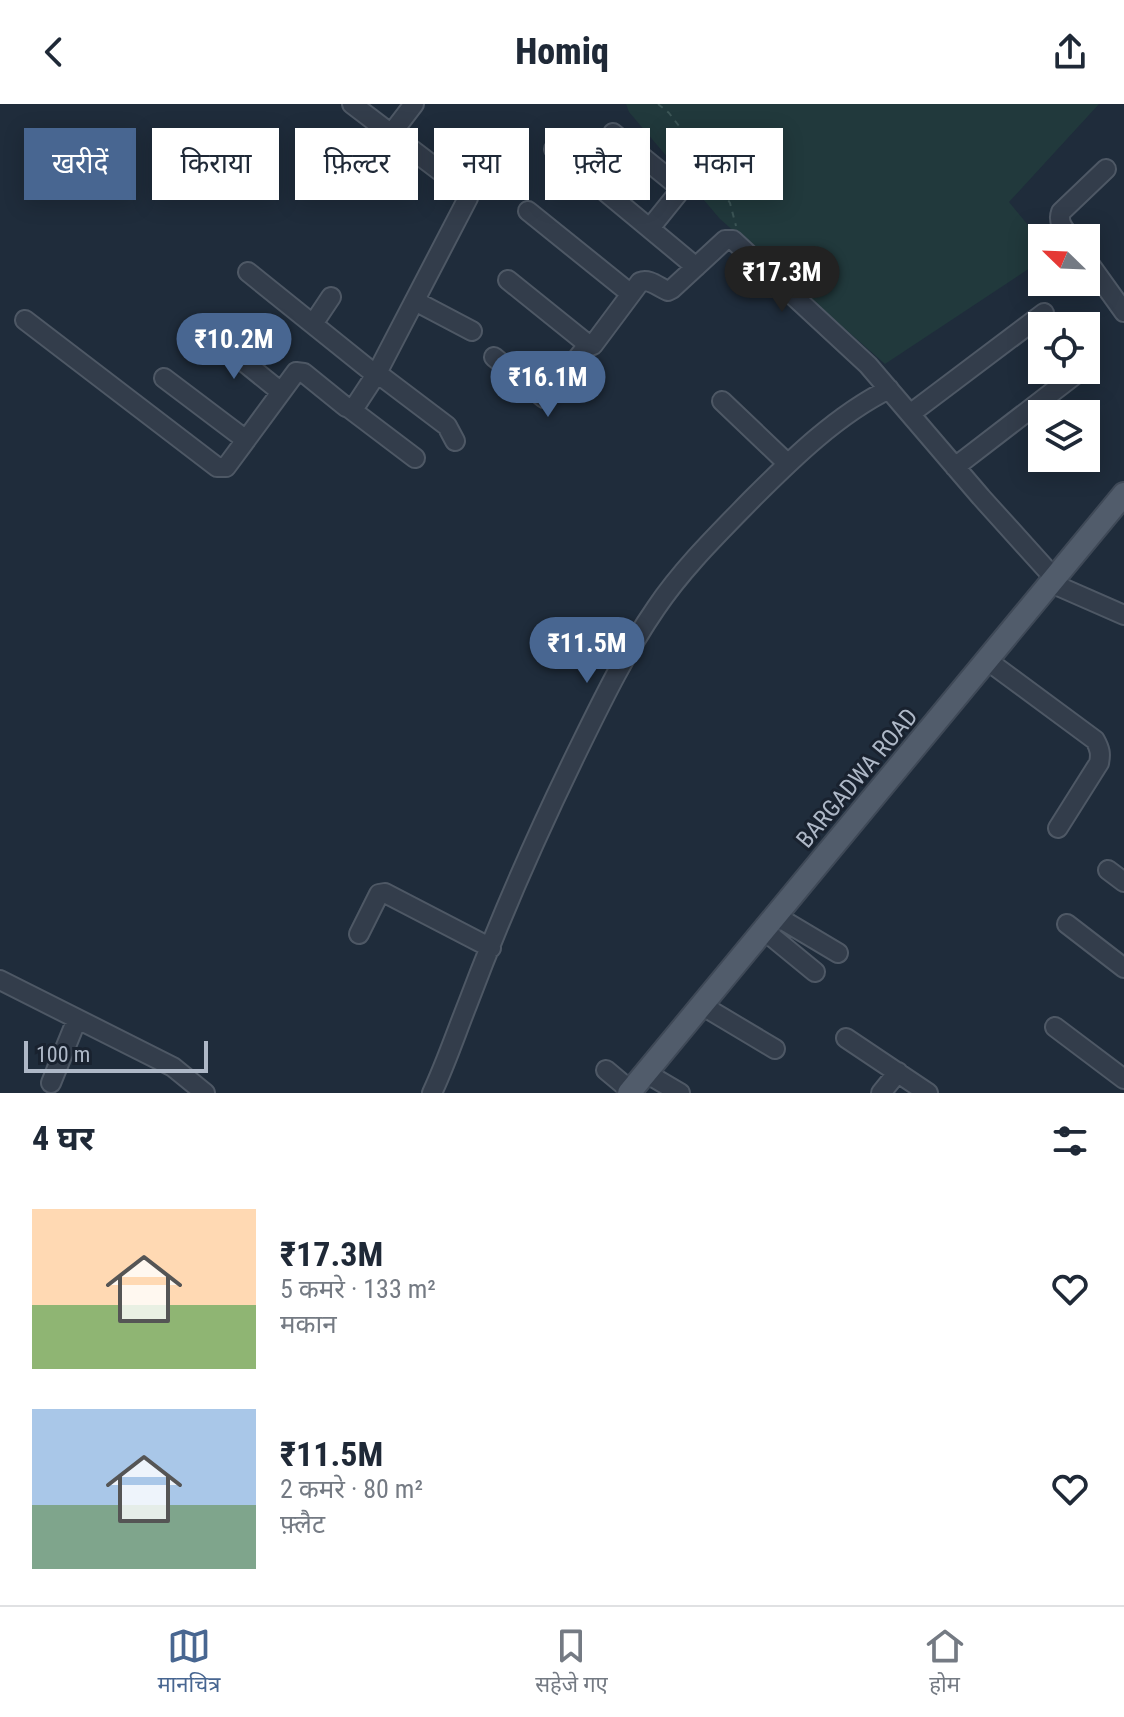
<!DOCTYPE html>
<html lang="hi">
<head>
<meta charset="utf-8">
<style>
  :root { --surface:#fff; --page:#f6f6f7; --text:#1f2937; --muted:#747a83; --line:#e0e1e3; --accent:#486691 }
  body { margin:0; font-family:"Roboto Condensed","Noto Sans Devanagari",sans-serif; background:var(--page); color:var(--text); height:100vh; display:flex; flex-direction:column; font-size:30px; white-space:nowrap }
  * { box-sizing:border-box; margin:0 }
  p { font-size:26px; color:var(--muted) }
  .icon { flex:none; width:44px; height:44px; fill:none; stroke:currentColor; stroke-width:2; stroke-linecap:round; stroke-linejoin:round }
  .map { position:relative; height:989px; overflow:hidden }
  .sheet { display:flex; flex-direction:column; background:var(--surface); flex:1 }
  .sheet>* { flex:none }
  .guide { position:absolute; left:24px; top:24px; width:1076px; height:72px; display:flex; gap:16px }
  .needle { width:52px; rotate:293deg }
  .controls { position:absolute; left:1028px; top:120px; display:grid; gap:16px }
  .controls a { display:grid; place-items:center; width:72px; height:72px; border-radius:0px; background:var(--surface); box-shadow:0 4px 20px #0003; font-size:40px }
  .scale { position:absolute; left:24px; bottom:20px; width:184px; box-sizing:border-box; padding-left:8px; border:4px solid #aeb8c7; border-top:0; font-size:22px; line-height:28px; white-space:nowrap; color:#aeb8c7; -webkit-text-stroke:6px #19222f; paint-order:stroke }
  .price { position:absolute; translate:-50% -68px; padding:0 18px; border-radius:28px; background:var(--accent); color:#fff; font-size:26px; line-height:52px; filter:drop-shadow(0 2px 4px #0008) }
  .price::after { content:''; position:absolute; left:50%; top:48px; width:24px; height:18px; margin-left:-12px; background:inherit; clip-path:polygon(0 0,100% 0,50% 100%) }
  .price.current { background:#222; color:#fff }
  ul { padding:0; list-style:none }
  li { display:flex; align-items:center; gap:24px; height:200px; padding:0 32px }
  li span { display:grid; place-items:center; flex:none; width:224px; height:160px; border-radius:0px; color:#555 }
  li>.icon { margin-inline-start:auto }
  span .icon { width:96px; height:96px; fill:#fffc; stroke-width:1 }
  li b { font-size:34px }
  h2 { display:flex; justify-content:space-between; align-items:center; height:96px; padding:0 32px; font-size:34px }
  .tag { padding:0 28px; border-radius:0px; background:var(--surface); box-shadow:0 4px 20px #0003; font-size:28px; line-height:72px }
  .tag.current { background:var(--accent); color:#fff }
  header { display:flex; justify-content:space-between; align-items:center; height:104px; padding:0 32px; background:var(--surface); font-size:36px; font-weight:800 }
  .tabs { display:flex; justify-content:space-around; align-items:center; height:112px; border-top:2px solid var(--line); background:var(--surface); font-size:22px; color:var(--muted) }
  .tabs a { display:grid; justify-items:center; gap:4px }
  .tabs .current { color:var(--accent) }
  .map>svg:first-child { display:block }
  .green { fill:#21393c }
  .lines { fill:none; stroke-linecap:round; stroke-linejoin:round }
  .minor-casing { stroke:#4e5865; stroke-width:22 }
  .major-casing { stroke:#3f4957; stroke-width:26 }
  .path { stroke:#3c5556; stroke-width:2; stroke-dasharray:6 6; stroke-linecap:butt }
  .minor { stroke:#333d4b; stroke-width:18 }
  .major { stroke:#515c6b; stroke-width:22 }
  .labels { text-anchor:middle; stroke-width:6; stroke-linejoin:round; paint-order:stroke }
  .street-label { font-size:24px; fill:#aeb8c7; stroke:#19222f }
</style>
</head>
<body>
<header><svg class="icon" aria-label="back" viewBox="0 0 24 24"><path d="M15 5l-7 7 7 7"/></svg>Homiq<svg class="icon" aria-label="share" viewBox="0 0 24 24"><path d="M12 15V3M7 8l5-5 5 5M5 13v7h14v-7"/></svg></header>
<div class="map">
<svg width="1124" height="989" viewBox="0 0 1124 989">
  <rect width="100%" height="100%" fill="#1f2c3b"/>
  <!-- green -->
  <path class="green" d="M 626,0 L 1099,0 L 1009,98 L 1042,138 L 1042,156 L 885,260 L 720,115 L 629,8 Z"/>
  <g class="lines">
    <defs>
      <path id="minor" d="M 613,29 L 678,82 L 679,88 L 650,124
        M 391,30 L 414,0
        M 554,45 L 696,163
        M 528,107 L 631,190
        M 1071,134 C 1065,126 1057,119 1061,108 L 1106,65
        M 1086,155 L 1124,208
        M 248,168 L 376,271
        M 508,176 L 590,242 L 593,241 L 640,178 C 650,174 659,184 668,187 L 672,185 L 725,136 L 733,136 L 868,261 L 981,393 L 1055,475
        M 415,197 L 472,227
        M 25,216 L 217,363 L 226,363 L 229,359 L 296,268 L 304,269 L 346,303 L 349,304 L 356,301 L 377,269 L 468,94 L 465,86 L 352,0
        M 313,220 L 331,193
        M 213,233 L 281,288
        M 494,253 L 544,294 L 547,293 L 587,242
        M 377,269 L 447,322 L 455,337
        M 164,274 L 246,336
        M 722,297 L 787,359
        M 349,304 L 415,354
        M 910,310 L 1044,209
        M 955,363 L 1081,266
        M 1051,479 L 1124,511
        M 988,557 L 1095,636 C 1100,645 1101,650 1099,659 L 1058,724
        M 1108,766 L 1124,778
        M 776,812 L 838,849
        M 1067,820 L 1124,864
        M 765,827 L 815,868
        M 359,830 L 379,790 L 385,789 L 491,844
        M 0,876 L 173,963 L 205,989
        M 703,902 L 775,945
        M 1055,923 L 1124,975
        M 846,934 L 928,989
        M 606,966 L 631,987
        M 646,969 L 680,989
        M 51,979 L 77,915
        M 432,989 C 446,959 456,929 468,899 C 500,814 537,730 577,648 C 601,599 625,549 656,504 C 683,464 718,430 752,395 C 793,354 837,311 889,285
        M 881,989 L 898,968"/>
      <path id="major" d="M 629,989 L 1124,390"/>
    </defs>
    <!-- minor casing -->
    <use href="#minor" class="minor-casing"/>
    <!-- major casing -->
    <use href="#major" class="major-casing"/>
    <!-- path -->
    <path class="path" d="M 658,0 L 669,9 L 679,22 L 730,99 L 736,122"/>
    <!-- minor -->
    <use href="#minor" class="minor"/>
    <!-- major -->
    <use href="#major" class="major"/>
  </g>
  <g class="labels">
    <!-- street labels -->
    <g class="street-label">
      <text transform="translate(857 674) rotate(-50)" y="8">BARGADWA ROAD</text>
    </g>
  </g>
</svg>
<div class="controls">
<a><svg class="needle" viewBox="-14 -14 28 28"><path d="M0-13l5 13h-10z" fill="#e53935"/><path d="M0 13l5-13h-10z" fill="#747a83"/></svg></a>
<a><svg class="icon" aria-label="locate" viewBox="0 0 24 24"><circle cx="12" cy="12" r="6"/><path d="M12 2v4M12 18v4M2 12h4M18 12h4"/></svg></a>
<a><svg class="icon" aria-label="layers" viewBox="0 0 24 24"><path d="M12 4l9 5-9 5-9-5zM3 14l9 5 9-5"/></svg></a>
</div>
<div class="scale">100 m</div>
<b class="price current" style="left:782px;top:210px">₹17.3M</b>
<b class="price" style="left:234px;top:277px">₹10.2M</b>
<b class="price" style="left:548px;top:315px">₹16.1M</b>
<b class="price" style="left:587px;top:581px">₹11.5M</b>
<div class="guide">
<a class="tag current">खरीदें</a>
<a class="tag">किराया</a>
<a class="tag">फ़िल्टर</a>
<a class="tag">नया</a>
<a class="tag">फ़्लैट</a>
<a class="tag">मकान</a>
</div>
</div>
<section class="sheet">
<h2>4 घर<svg class="icon" aria-label="filters" viewBox="0 0 24 24"><path d="M4 7h16M4 17h16"/><circle cx="9" cy="7" r="2"/><circle cx="15" cy="17" r="2"/></svg></h2>
<ul>
<li><span style="background:linear-gradient(#ffd9b3 60%,#8fb573 0)"><svg class="icon" aria-label="home" viewBox="0 0 24 24"><path d="M3 11l9-7 9 7M6 9v11h12V9"/></svg></span><div><b>₹17.3M</b><p>5 कमरे · 133 m²</p><p>मकान</p></div><svg class="icon" aria-label="heart" viewBox="0 0 24 24"><path d="M12 20l-8-8c-3-5 5-10 8-4 3-6 11-1 8 4z"/></svg></li>
<li><span style="background:linear-gradient(#a9c7e8 60%,#7fa58c 0)"><svg class="icon" aria-label="home" viewBox="0 0 24 24"><path d="M3 11l9-7 9 7M6 9v11h12V9"/></svg></span><div><b>₹11.5M</b><p>2 कमरे · 80 m²</p><p>फ़्लैट</p></div><svg class="icon" aria-label="heart" viewBox="0 0 24 24"><path d="M12 20l-8-8c-3-5 5-10 8-4 3-6 11-1 8 4z"/></svg></li>
</ul>
</section>
<nav class="tabs">
<a class="current"><svg class="icon" aria-label="map" viewBox="0 0 24 24"><path d="M3 6l6-2 6 2 6-2v14l-6 2-6-2-6 2zM9 4v14M15 6v14"/></svg>मानचित्र</a>
<a><svg class="icon" aria-label="saved" viewBox="0 0 24 24"><path d="M7 4h10v16l-5-4-5 4z"/></svg>सहेजे गए</a>
<a><svg class="icon" aria-label="home" viewBox="0 0 24 24"><path d="M3 11l9-7 9 7M6 9v11h12V9"/></svg>होम</a>
</nav>
</body>
</html>
